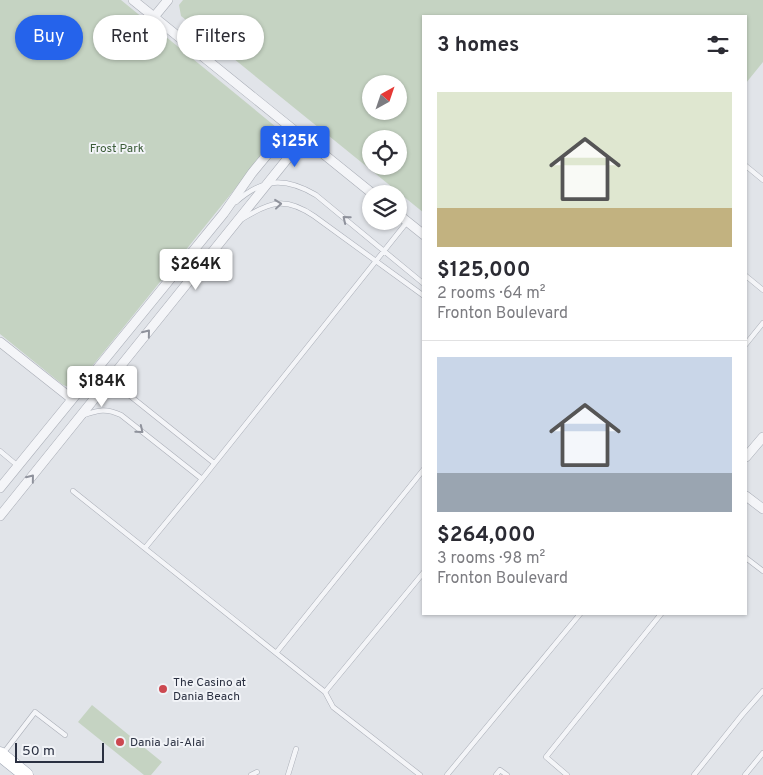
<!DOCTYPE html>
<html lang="en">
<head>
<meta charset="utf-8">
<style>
  :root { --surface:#fff; --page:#f2f2f3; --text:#2b2b33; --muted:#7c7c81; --line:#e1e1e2; --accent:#2563eb }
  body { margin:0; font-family:Overpass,sans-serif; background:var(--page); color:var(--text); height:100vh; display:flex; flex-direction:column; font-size:19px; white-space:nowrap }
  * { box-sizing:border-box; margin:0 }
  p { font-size:16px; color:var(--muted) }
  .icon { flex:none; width:28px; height:28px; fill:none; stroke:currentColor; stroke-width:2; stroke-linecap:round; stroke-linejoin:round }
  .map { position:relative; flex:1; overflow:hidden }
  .panel { position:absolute; left:422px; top:15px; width:325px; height:600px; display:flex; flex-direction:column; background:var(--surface); border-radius:0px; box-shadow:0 1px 4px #0004 }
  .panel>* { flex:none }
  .banner { position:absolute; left:15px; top:15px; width:332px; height:45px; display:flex; gap:10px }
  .needle { width:32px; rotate:40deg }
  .tools { position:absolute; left:362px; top:75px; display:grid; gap:10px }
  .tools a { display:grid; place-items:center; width:45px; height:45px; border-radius:50%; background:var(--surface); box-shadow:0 1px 4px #0004; font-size:25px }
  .scale { position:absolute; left:15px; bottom:12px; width:89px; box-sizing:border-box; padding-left:5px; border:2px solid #2a3041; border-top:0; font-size:14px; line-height:18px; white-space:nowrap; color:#2a3041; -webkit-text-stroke:4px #f1f3f7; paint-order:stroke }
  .price { position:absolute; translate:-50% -42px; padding:0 11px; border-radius:5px; background:#fff; color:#222; font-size:16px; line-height:32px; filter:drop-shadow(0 1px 2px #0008) }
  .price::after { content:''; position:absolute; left:50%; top:30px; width:15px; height:11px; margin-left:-8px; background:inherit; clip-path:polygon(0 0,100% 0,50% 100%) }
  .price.current { background:var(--accent); color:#fff }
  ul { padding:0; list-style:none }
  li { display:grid; align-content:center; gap:10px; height:265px; padding:0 15px }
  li+li { border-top:1px solid var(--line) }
  li span { display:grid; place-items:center; height:155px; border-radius:0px; color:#555 }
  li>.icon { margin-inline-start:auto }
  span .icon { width:90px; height:90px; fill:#fffc; stroke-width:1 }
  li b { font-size:21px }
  h2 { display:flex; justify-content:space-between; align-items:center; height:60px; padding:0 15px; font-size:21px }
  .tag { padding:0 18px; border-radius:22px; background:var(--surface); box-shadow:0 1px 4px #0004; font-size:18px; line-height:45px }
  .tag.current { background:var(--accent); color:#fff }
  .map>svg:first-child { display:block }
  .green { fill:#c5d3c2; fill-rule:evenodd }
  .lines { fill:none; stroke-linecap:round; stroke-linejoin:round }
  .service-casing { stroke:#aaaeb7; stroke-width:5.5 }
  .minor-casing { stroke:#aaaeb7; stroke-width:10 }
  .primary-casing { stroke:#a0a7b5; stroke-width:15 }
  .service { stroke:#f4f5f8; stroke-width:4.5 }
  .minor { stroke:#f4f5f8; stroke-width:9 }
  .primary { stroke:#fff; stroke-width:14 }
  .oneway { stroke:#8f929c }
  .poi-dot { fill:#cc4850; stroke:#f1f3f7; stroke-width:2 }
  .labels { text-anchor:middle; stroke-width:4; stroke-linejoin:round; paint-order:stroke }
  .park-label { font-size:12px; fill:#3b5c37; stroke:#f1f3f7 }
  .poi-label { font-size:12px; fill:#2a3041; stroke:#f1f3f7; text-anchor:start }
</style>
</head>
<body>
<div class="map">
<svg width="763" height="775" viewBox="0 0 763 775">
  <rect width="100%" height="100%" fill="#e1e4e9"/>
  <!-- green -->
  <path class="green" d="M 0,0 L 121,0 L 276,127 L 272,143 L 77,385 L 69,387 L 63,385 L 0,334 Z
    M 183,0 L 763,0 L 763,62 L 746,83 L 746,16 L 424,16 L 424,213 L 181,16 L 179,5 ZM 371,84 L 399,84 L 399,111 L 371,111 ZM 371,139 L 399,139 L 399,166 L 371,166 Z
    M 92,705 L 162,762 L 151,775 L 144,775 L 78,722 Z"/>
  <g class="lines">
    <defs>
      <path id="service" d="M 746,166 L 763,180
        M 236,202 C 263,178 285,177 316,195 L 424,284
        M 242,219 C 270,202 285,196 314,216 L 424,296
        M 746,276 L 763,290
        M 746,344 L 763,323
        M 83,388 C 99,385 109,382 124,391 L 214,463
        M 84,415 C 99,410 106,408 121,415 L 202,479
        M 0,451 L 18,466
        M 73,491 L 325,692 L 333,707 L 420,775
        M 145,548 L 202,479 L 407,222
        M 746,558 L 763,571
        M 276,653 L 424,469
        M 325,692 L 424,572
        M 2,755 L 35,712 L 65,735
        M 251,775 L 257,772
        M 288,775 L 296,749
        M 447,775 L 580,614
        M 496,775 L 500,770 L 507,775
        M 567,775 L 546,757 L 661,614
        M 694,775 L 742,715 L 763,691
        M 745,775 L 763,753"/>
      <path id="minor" d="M 133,0 L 373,194
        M 154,17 L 168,0
        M 399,215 L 424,235
        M 0,342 L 72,399
        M 746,457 L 763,437
        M 0,488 L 224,213 L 252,173 L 290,127
        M 746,496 L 763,509
        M 0,516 L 304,138"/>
      <path id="primary" d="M 0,754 L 26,775"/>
    </defs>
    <!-- service casing -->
    <use href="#service" class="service-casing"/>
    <!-- minor casing -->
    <use href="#minor" class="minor-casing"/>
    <!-- primary casing -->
    <use href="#primary" class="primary-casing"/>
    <!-- service -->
    <use href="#service" class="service"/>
    <!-- minor -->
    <use href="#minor" class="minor"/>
    <!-- primary -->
    <use href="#primary" class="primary"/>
  </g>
  <!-- one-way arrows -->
  <defs><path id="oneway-chevron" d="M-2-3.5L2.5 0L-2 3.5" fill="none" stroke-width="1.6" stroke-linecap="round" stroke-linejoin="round" transform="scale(1.25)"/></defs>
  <g class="oneway">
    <use href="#oneway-chevron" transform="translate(278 204) rotate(-6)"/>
    <use href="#oneway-chevron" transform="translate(346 219) rotate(-141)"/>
    <use href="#oneway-chevron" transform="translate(147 333) rotate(-51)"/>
    <use href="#oneway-chevron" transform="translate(140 430) rotate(39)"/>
    <use href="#oneway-chevron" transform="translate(31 478) rotate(-51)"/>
  </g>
  <!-- markers -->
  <g class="poi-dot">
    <circle cx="163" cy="689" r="5"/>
    <circle cx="120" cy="742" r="5"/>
  </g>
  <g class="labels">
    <!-- park labels -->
    <g class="park-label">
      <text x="117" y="152">Frost Park</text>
    </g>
    <!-- poi labels -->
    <g class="poi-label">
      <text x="173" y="686">The Casino at<tspan x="173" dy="14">Dania Beach</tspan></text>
      <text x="130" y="746">Dania Jai-Alai</text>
    </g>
  </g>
</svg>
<div class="tools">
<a><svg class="needle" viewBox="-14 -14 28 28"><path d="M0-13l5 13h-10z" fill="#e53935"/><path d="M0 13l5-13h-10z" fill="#7c7c81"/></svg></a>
<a><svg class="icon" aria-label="locate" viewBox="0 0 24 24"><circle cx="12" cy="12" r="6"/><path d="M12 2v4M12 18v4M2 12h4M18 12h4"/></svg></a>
<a><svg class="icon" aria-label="layers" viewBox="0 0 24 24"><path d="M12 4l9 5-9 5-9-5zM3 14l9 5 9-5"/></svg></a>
</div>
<div class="scale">50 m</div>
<b class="price current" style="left:295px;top:168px">$125K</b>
<b class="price" style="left:196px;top:291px">$264K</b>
<b class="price" style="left:102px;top:408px">$184K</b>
<div class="banner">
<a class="tag current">Buy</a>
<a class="tag">Rent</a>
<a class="tag">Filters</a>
</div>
<section class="panel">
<h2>3 homes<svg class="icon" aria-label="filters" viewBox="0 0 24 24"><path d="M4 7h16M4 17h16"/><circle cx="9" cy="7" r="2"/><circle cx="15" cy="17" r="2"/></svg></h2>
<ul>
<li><span style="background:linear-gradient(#dfe7d0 75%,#c2b280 0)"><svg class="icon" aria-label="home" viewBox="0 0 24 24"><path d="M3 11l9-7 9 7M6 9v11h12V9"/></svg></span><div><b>$125,000</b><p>2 rooms · 64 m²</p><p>Fronton Boulevard</p></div></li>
<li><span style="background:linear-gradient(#c9d6e8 75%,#9aa5b1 0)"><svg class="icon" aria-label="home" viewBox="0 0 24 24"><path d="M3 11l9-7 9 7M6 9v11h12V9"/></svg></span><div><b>$264,000</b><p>3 rooms · 98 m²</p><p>Fronton Boulevard</p></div></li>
</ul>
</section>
</div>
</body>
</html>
